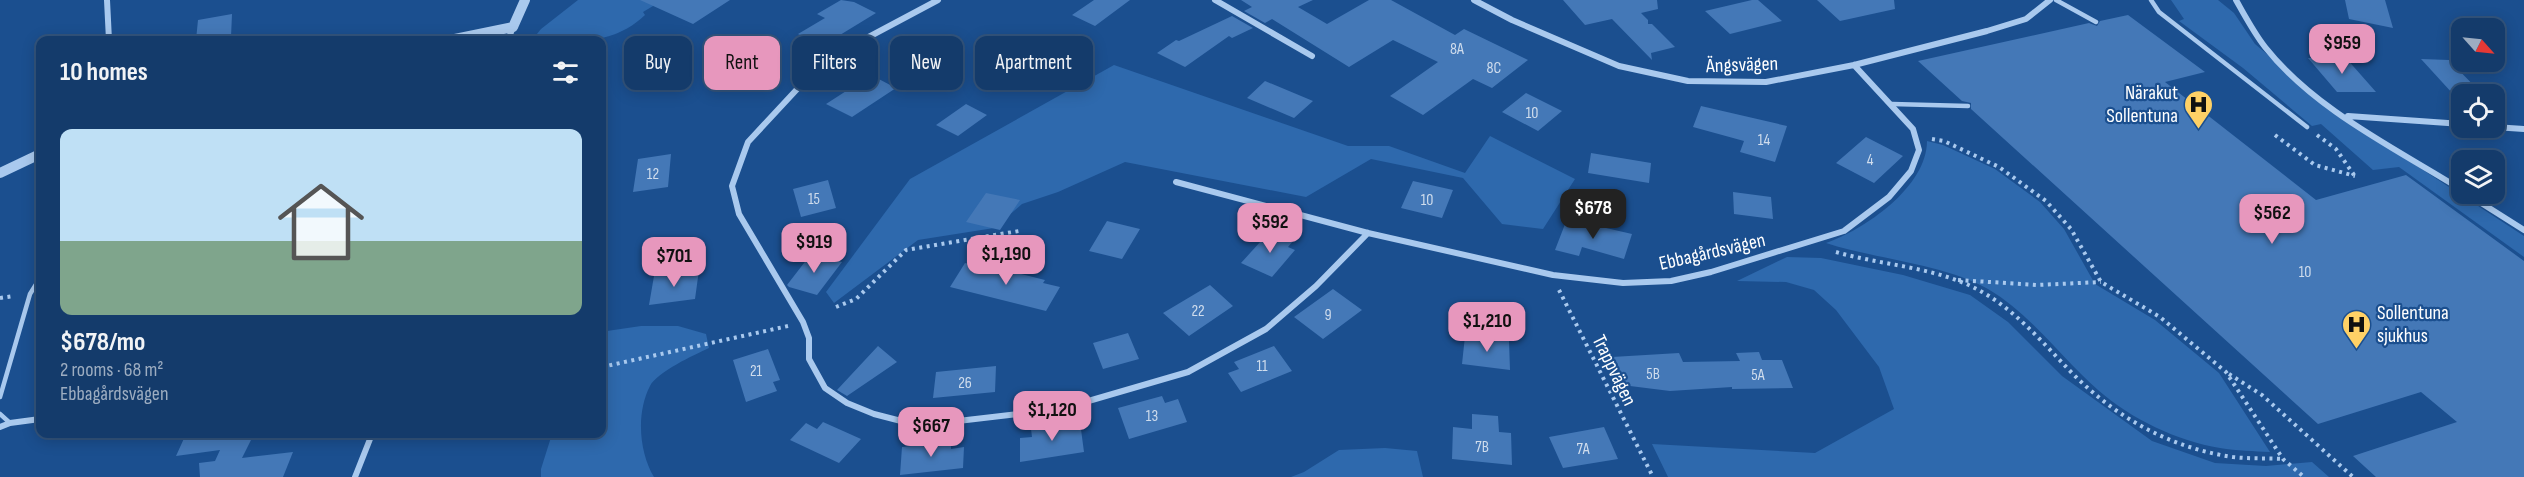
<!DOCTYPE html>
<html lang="en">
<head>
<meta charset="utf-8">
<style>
  :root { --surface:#143b6b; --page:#1d4271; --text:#f1f3f6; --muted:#9dadc1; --line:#33557e; --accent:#e797bd }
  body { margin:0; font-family:"Sofia Sans Condensed",sans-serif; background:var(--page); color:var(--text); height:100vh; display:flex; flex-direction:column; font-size:22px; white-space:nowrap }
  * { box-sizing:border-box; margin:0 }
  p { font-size:20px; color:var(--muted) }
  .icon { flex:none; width:33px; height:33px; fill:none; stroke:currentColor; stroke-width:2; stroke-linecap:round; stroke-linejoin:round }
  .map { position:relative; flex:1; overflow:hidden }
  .sheet { position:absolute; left:36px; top:36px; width:570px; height:402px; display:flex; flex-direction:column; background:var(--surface); border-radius:12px; box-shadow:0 3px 15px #0003,0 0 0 2px var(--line) }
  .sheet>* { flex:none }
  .top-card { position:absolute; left:624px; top:36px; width:570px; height:54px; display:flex; gap:12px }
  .needle { width:39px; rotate:117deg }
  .buttons { position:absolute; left:2451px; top:18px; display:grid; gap:12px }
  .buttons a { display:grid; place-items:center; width:54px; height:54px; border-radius:12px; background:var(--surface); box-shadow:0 3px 15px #0003,0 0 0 2px var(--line); font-size:30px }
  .price { position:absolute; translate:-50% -51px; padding:0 14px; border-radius:12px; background:var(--accent); color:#111; font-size:20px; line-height:39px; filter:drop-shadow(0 2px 3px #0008) }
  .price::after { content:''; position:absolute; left:50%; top:36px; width:18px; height:14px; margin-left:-9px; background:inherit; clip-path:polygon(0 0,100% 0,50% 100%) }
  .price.current { background:#222; color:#fff }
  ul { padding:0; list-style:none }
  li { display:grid; align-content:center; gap:12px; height:318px; padding:0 24px }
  li span { display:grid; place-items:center; height:186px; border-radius:12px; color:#555 }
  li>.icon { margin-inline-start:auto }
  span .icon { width:108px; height:108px; fill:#fffc; stroke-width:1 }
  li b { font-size:26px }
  h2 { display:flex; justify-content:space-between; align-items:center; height:72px; padding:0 24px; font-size:26px }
  .tag { padding:0 21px; border-radius:12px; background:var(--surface); box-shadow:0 3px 15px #0003,0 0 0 2px var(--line); font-size:21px; line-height:54px }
  .tag.current { background:var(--accent); color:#111 }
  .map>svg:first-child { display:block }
  .green { fill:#2e69ad }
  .building { fill:#4478b7 }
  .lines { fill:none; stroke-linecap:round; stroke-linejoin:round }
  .path { stroke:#a9c9ee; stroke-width:4; stroke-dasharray:3 4.5; stroke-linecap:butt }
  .service { stroke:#a9c9ee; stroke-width:4.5 }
  .minor { stroke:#a9c9ee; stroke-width:6 }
  .tertiary { stroke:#a9c9ee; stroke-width:10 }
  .labels { text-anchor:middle; stroke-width:4.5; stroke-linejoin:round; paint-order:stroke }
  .number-label { font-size:16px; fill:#d0dded }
  .street-label { font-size:20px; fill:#fff; stroke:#1b4f8f }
  .poi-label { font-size:20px; fill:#fff; stroke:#1b4f8f; text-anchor:end }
</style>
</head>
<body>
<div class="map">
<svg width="2524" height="477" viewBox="0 0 2524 477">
  <rect width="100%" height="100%" fill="#1b4f8f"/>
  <!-- green -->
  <path class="green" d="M 578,0 L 663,0 L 643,12 L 645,15 C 611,47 575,40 532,40 L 541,29 Z
    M 2171,0 L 2218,0 L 2234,13 L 2255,44 L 2342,117 L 2524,236 L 2524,257 L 2399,167 L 2373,170 L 2321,124 L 2312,126 L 2243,68 L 2179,21 L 2184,19 Z
    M 1114,65 L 1348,146 L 1389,146 L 1465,173 L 1490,136 L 1575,179 L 1543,229 L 1502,224 L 1463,178 L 1371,159 L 1306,197 L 1125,162 L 1058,192 L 1022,204 L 994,228 L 918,240 L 834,303 L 826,292 L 910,179 Z
    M 1927,141 L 1943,145 L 1995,169 L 2040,202 L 2064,229 L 2095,284 L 2155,320 L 2219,373 L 2270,452 C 2254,451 2237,451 2220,448 C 2177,441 2131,419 2098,390 C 2060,357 2032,315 1988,289 C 1944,264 1875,259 1826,243 C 1864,230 1927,187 1927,141 Z
    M 1787,257 L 1821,258 L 1903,275 L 1970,295 L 2008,322 L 2062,376 L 2152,441 L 2215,463 L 2266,466 L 2312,462 L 2329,477 L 1668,477 L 1652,444 L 1815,453 L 1894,409 L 1879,367 L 1836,310 L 1814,290 L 1786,282 L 1737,281 Z
    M 641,326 L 678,326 L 706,334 L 709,348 C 694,355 657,372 650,386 C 636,413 639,452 654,477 L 541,477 L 541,469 L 552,434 L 602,434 L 602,335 L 607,331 Z
    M 1385,448 L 1417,451 L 1423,477 L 1291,477 L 1304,472 L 1339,450 Z"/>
  <!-- building -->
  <path class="building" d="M 640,0 L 730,0 L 693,24 Z
    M 841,0 L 854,2 L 876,13 L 822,46 L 798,34 L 825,18 L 817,14 Z
    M 1094,0 L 1130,0 L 1095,26 L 1072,15 Z
    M 1241,0 L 1313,0 L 1298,7 L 1327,24 L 1369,0 L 1391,0 L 1455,35 L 1464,29 L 1528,60 L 1492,88 L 1473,79 L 1423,115 L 1390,96 L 1438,62 L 1393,40 L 1349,67 L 1272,19 L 1265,23 L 1244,11 L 1252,7 Z
    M 1563,0 L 1657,0 L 1658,9 L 1641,13 L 1648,20 L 1648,24 L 1652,24 L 1675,47 L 1651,53 L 1652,60 L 1612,19 L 1585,25 Z
    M 1752,0 L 1758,0 L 1782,21 L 1730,34 L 1705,11 Z
    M 1817,0 L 1894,0 L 1895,9 L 1840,21 Z
    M 2345,0 L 2385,0 L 2393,28 L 2349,19 Z
    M 232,14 L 231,37 L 218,40 L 196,40 L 198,20 Z
    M 2128,15 L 2205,72 L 2165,82 L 2316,200 L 2406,175 L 2524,261 L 2524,477 L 2376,477 L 2353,456 L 2457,422 L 2421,392 L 2318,424 L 1971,109 L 1971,103 L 1962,101 L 1918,61 L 2089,23 L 2097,26 L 2100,21 Z
    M 1232,16 L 1253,28 L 1232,38 L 1229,36 L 1185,67 L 1157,53 L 1176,40 L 1179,41 Z
    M 1013,44 L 1030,60 L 991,76 L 975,60 Z
    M 2308,58 L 2346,58 L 2376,92 L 2337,92 Z
    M 2421,59 L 2449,60 L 2482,94 L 2453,94 Z
    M 871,75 L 896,88 L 852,117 L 826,104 Z
    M 1265,81 L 1313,101 L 1294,118 L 1247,98 Z
    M 1526,93 L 1562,111 L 1538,131 L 1502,112 Z
    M 966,104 L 987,115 L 958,136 L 936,125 Z
    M 1701,106 L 1787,126 L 1775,162 L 1740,152 L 1744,141 L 1693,127 Z
    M 1866,137 L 1903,156 L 1874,183 L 1836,163 Z
    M 1591,153 L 1651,163 L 1649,183 L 1588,173 Z
    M 671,154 L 668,187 L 633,192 L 638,159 Z
    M 828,180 L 836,208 L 801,217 L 793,189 Z
    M 1413,181 L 1453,190 L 1442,218 L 1401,208 Z
    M 1733,192 L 1771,197 L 1773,219 L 1734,214 Z
    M 986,193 L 1020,200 L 1000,230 L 966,222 Z
    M 1567,219 L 1632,234 L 1624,259 L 1582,247 L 1579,256 L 1555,250 Z
    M 1107,221 L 1140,229 L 1122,259 L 1089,251 Z
    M 1271,230 L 1294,240 L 1288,247 L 1295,250 L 1272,277 L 1241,263 Z
    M 811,254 L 842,262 L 817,295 L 789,287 L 787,285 Z
    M 965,263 L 983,267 L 985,265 L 1045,280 L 1043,283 L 1060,287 L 1046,311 L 950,287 Z
    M 699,270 L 695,299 L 649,305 L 654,276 Z
    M 1210,285 L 1233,306 L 1189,336 L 1163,313 Z
    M 1333,289 L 1362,310 L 1323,339 L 1294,317 Z
    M 1128,333 L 1139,359 L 1103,369 L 1093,343 Z
    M 1465,336 L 1509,341 L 1510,370 L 1462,364 Z
    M 878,346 L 897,362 L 847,396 L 837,390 Z
    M 1274,346 L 1292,371 L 1241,392 L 1228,373 L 1239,369 L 1234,362 Z
    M 768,349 L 780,380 L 773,382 L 777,391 L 746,402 L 733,360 Z
    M 1759,352 L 1762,360 L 1782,360 L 1793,388 L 1732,389 L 1732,387 L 1670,391 L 1622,385 L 1612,357 L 1679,353 L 1683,362 L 1740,361 L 1736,353 Z
    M 996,366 L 995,392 L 933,398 L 936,372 Z
    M 1162,396 L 1165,403 L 1178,399 L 1187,422 L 1129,439 L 1118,408 Z
    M 1472,414 L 1498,416 L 1499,432 L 1511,433 L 1512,465 L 1452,459 L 1453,427 L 1472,429 Z
    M 823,422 L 861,439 L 839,463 L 790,440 L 806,423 L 817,429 Z
    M 1080,422 L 1084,452 L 1020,462 L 1020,438 L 1032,437 L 1031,429 Z
    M 1604,427 L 1618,459 L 1563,468 L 1549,437 Z
    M 186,434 L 254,434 L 242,458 L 293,452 L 283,477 L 200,477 L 199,463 L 215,461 L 220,450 L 176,456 Z
    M 951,442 L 951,449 L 964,447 L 963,468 L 900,475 L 902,447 Z"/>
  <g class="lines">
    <!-- path -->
    <path class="path" d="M 2275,135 L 2315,165 L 2355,176
      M 2317,135 L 2336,149 L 2354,175
      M 1932,139 L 1944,141 L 1999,167 L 2046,201 L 2071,229 L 2101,282 L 2160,317 L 2226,372 L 2283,459 L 2304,477
      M 1836,252 C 1885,266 1940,267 1984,293 C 2018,313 2044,344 2071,372 C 2115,417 2170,448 2233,457 C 2250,459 2266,458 2283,459
      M 1958,280 L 2037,285 L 2101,282
      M 1559,290 L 1653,477
      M 0,298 L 14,296
      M 836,307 L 856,299 L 906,250 L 1019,231
      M 602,367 L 788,326
      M 2229,374 L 2262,395 L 2353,477"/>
    <!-- service -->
    <path class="service" d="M 2056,0 L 2096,22
      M 2151,0 L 2159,12 L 2307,127
      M 1892,104 L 1968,106
      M 0,397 L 30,294 L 40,278
      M 0,414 L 10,423"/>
    <!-- minor -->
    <path class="minor" d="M 107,0 L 109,40
      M 938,0 L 863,40 L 800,86 L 748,142 L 732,186 L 739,214 L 803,322 L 809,338 L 809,359 L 825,388 L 847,403 L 874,414 L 905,422 L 941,423 L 1061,409 L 1188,372 L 1266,329 L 1316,286 L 1368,233
      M 1215,0 L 1312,56
      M 1474,0 L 1512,20 L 1619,66 L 1688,81 L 1766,82 L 1854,65 L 1987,31 L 2026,19 L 2050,0
      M 2236,0 C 2245,16 2254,33 2265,47 C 2315,110 2395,148 2462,190
      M 508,40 L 513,27
      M 2348,116 L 2462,124
      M 2494,127 L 2524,129
      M 1176,182 L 1368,233 L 1553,275 L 1623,283 L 1671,281 L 1711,272 L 1844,231 L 1889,197 L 1911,171 L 1919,150 L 1913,129 L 1854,65
      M 2467,194 L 2524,230
      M 0,427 L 10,423 L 40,419
      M 355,477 L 372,434"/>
    <!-- tertiary -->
    <path class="tertiary" d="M 450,40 L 513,27 L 525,0
      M 0,173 L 40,154"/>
  </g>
  <!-- icons -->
  <defs>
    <symbol id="hospital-pin" viewBox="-11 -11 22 30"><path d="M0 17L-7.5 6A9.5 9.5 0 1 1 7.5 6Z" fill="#ffd166" stroke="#1b4f8f"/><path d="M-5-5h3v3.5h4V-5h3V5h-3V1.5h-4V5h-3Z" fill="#111"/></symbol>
  </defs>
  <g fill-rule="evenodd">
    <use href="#hospital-pin" x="2182" y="88" width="33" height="45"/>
    <use href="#hospital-pin" x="2340" y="308" width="33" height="45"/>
  </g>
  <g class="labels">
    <!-- number labels -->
    <g class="number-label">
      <text x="1457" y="54">8A</text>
      <text x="1494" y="73">8C</text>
      <text x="1532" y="118">10</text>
      <text x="1764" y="145">14</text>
      <text x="1870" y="165">4</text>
      <text x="653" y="179">12</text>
      <text x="814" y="204">15</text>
      <text x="1427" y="205">10</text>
      <text x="2305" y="277">10</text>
      <text x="1198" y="316">22</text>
      <text x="1328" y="320">9</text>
      <text x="1262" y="371">11</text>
      <text x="756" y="376">21</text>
      <text x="1653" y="379">5B</text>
      <text x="1758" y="380">5A</text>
      <text x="965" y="388">26</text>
      <text x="1152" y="421">13</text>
      <text x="1482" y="452">7B</text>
      <text x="1583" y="454">7A</text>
    </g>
    <!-- street labels -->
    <g class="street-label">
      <text transform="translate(1742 64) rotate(-2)" y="7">Ängsvägen</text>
      <text transform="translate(1712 251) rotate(-13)" y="7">Ebbagårdsvägen</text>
      <text transform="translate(1615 370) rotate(64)" y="7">Trappvägen</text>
    </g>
    <!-- poi labels -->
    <g class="poi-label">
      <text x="2178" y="99">Närakut<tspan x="2178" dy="23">Sollentuna</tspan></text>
      <text x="2377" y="319" text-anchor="start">Sollentuna<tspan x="2377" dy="23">sjukhus</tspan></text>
    </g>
  </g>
</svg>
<div class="buttons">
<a><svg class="needle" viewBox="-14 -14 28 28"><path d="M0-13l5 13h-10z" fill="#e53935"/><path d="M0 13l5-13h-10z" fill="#9dadc1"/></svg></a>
<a><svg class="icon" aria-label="locate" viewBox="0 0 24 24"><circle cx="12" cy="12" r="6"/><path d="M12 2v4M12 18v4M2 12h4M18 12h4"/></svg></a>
<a><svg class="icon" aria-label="layers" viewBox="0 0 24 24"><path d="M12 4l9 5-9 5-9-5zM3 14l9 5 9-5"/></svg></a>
</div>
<b class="price" style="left:2342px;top:75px">$959</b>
<b class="price current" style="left:1593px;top:240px">$678</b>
<b class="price" style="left:2272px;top:245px">$562</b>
<b class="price" style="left:1270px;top:254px">$592</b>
<b class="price" style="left:814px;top:274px">$919</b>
<b class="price" style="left:1006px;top:286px">$1,190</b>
<b class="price" style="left:674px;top:288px">$701</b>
<b class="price" style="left:1487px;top:353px">$1,210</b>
<b class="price" style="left:1052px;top:442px">$1,120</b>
<b class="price" style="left:931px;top:458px">$667</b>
<div class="top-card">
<a class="tag">Buy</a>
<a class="tag current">Rent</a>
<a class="tag">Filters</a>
<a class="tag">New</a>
<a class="tag">Apartment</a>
</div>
<section class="sheet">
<h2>10 homes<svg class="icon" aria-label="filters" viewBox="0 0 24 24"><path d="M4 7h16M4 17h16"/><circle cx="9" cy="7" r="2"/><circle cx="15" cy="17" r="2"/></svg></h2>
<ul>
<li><span style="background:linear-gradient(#bfe0f5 60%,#7fa58c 0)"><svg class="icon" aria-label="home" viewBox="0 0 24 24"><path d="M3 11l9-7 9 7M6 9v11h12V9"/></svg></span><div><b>$678/mo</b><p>2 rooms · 68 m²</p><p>Ebbagårdsvägen</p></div></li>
</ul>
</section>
</div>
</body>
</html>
